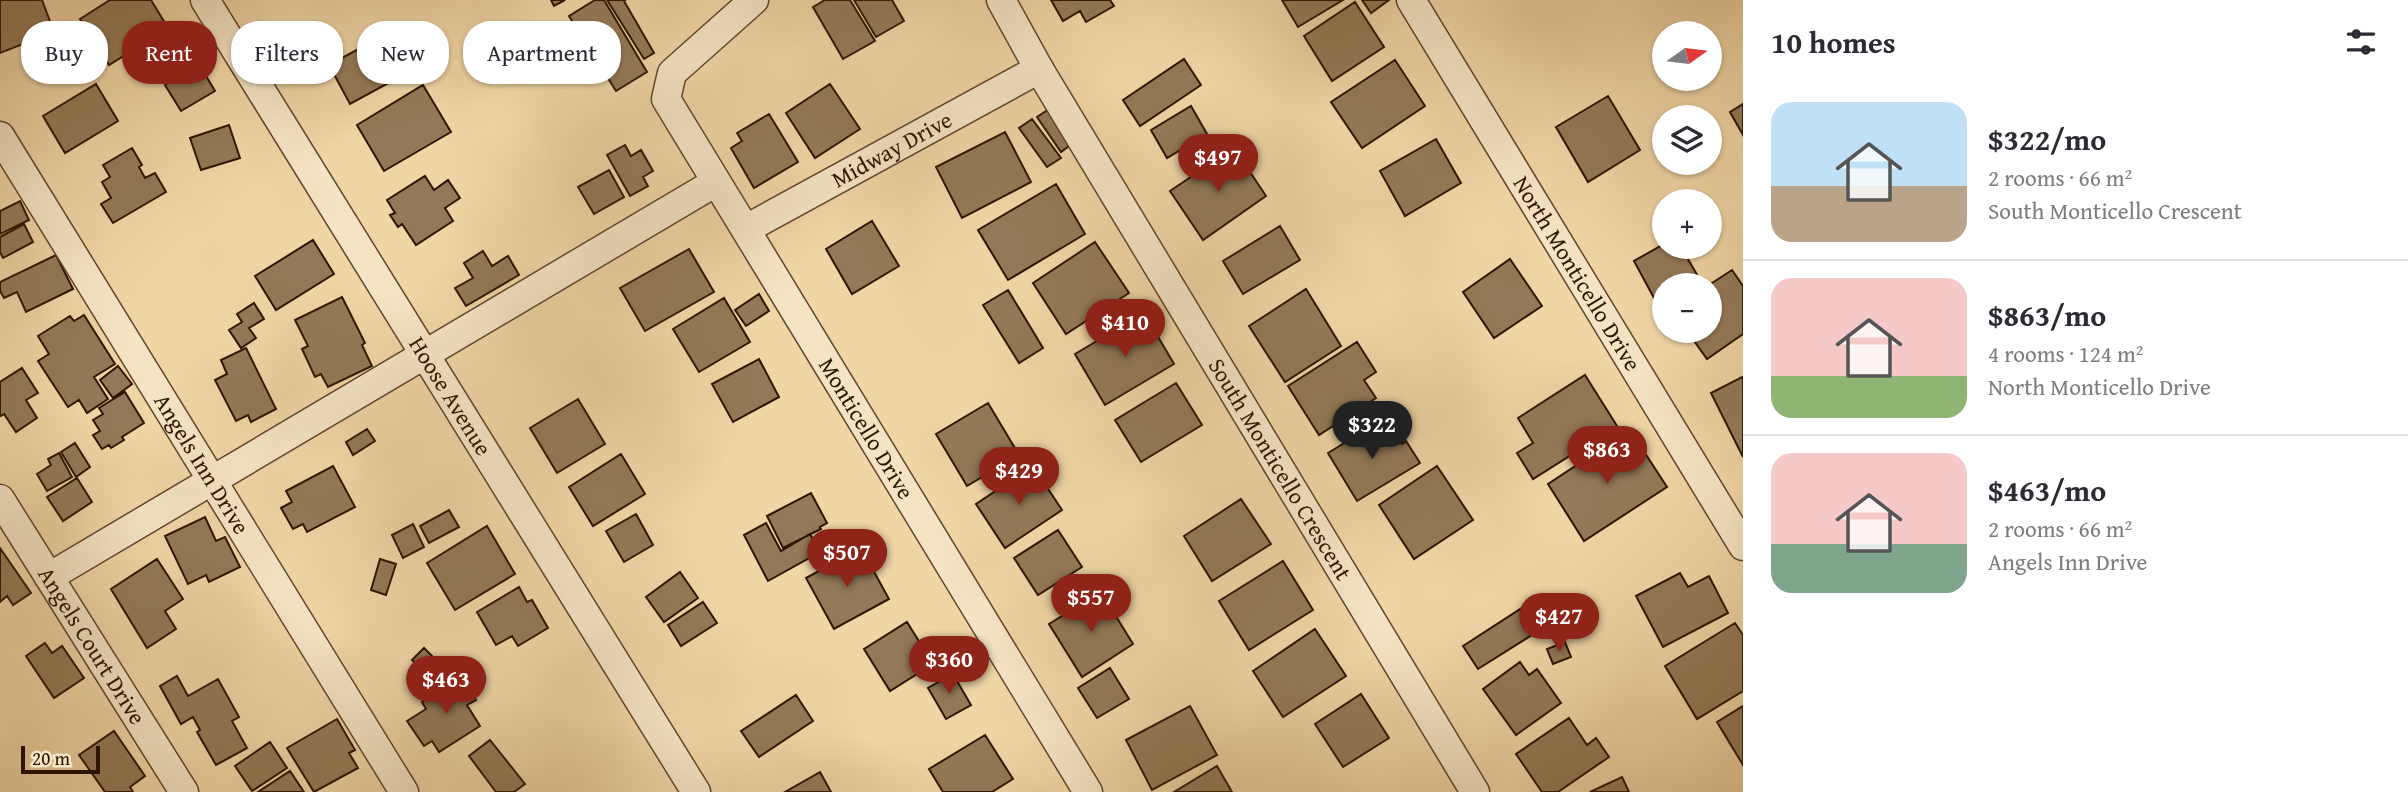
<!DOCTYPE html>
<html lang="en">
<head>
<meta charset="utf-8">
<style>
  :root { --surface:#fff; --page:#f2f2f3; --text:#2b2b33; --muted:#7c7c81; --line:#e1e1e2; --accent:#8f2418 }
  body { margin:0; font-family:"Gentium Book Plus",serif; background:var(--page); color:var(--text); height:100vh; display:flex; flex-direction:column; font-size:26px; white-space:nowrap }
  * { box-sizing:border-box; margin:0 }
  p { font-size:23px; color:var(--muted) }
  .icon { flex:none; width:38px; height:38px; fill:none; stroke:currentColor; stroke-width:2; stroke-linecap:round; stroke-linejoin:round }
  .map { position:relative; flex:1; overflow:hidden }
  .details { display:flex; flex-direction:column; background:var(--surface); width:665px }
  .details>* { flex:none }
  .hud { position:absolute; left:21px; top:21px; width:665px; height:63px; display:flex; gap:14px }
  .needle { width:46px; rotate:76deg }
  .buttons { position:absolute; left:1652px; top:21px; display:grid; gap:14px }
  .buttons a { display:grid; place-items:center; width:70px; height:70px; border-radius:50%; background:var(--surface); box-shadow:0 2px 5px #0004; font-size:35px }
  .scale { position:absolute; left:21px; bottom:18px; width:79px; box-sizing:border-box; padding-left:7px; border:4px solid #2f1602; border-top:0; font-size:19px; line-height:24px; white-space:nowrap; color:#2f1602; -webkit-text-stroke:5px #f5e4c4; paint-order:stroke }
  .price { position:absolute; translate:-50% -60px; padding:0 16px; border-radius:24px; background:var(--accent); color:#fff; font-size:23px; line-height:46px; filter:drop-shadow(0 2px 4px #0008) }
  .price::after { content:''; position:absolute; left:50%; top:42px; width:21px; height:16px; margin-left:-10px; background:inherit; clip-path:polygon(0 0,100% 0,50% 100%) }
  .price.current { background:#222; color:#fff }
  ul { padding:0; list-style:none }
  li { display:flex; align-items:center; gap:21px; height:175px; padding:0 28px }
  li+li { border-top:2px solid var(--line) }
  li span { display:grid; place-items:center; flex:none; width:196px; height:140px; border-radius:21px; color:#555 }
  li>.icon { margin-inline-start:auto }
  span .icon { width:84px; height:84px; fill:#fffc; stroke-width:1 }
  li b { font-size:30px }
  h2 { display:flex; justify-content:space-between; align-items:center; height:84px; padding:0 28px; font-size:30px }
  .tag { padding:0 24px; border-radius:28px; background:var(--surface); box-shadow:0 2px 5px #0004; font-size:24px; line-height:63px }
  .tag.current { background:var(--accent); color:#fff }
  main { display:flex; flex:1; min-height:0 }
  .map>svg:first-child { display:block }
  .building { fill:#937957; stroke:#2f1602; stroke-width:2 }
  .lines { fill:none; stroke-linecap:round; stroke-linejoin:round }
  .minor-casing { stroke:#5f462b; stroke-width:31 }
  .minor { stroke:#f5e4c4; stroke-width:28 }
  .labels { text-anchor:middle; stroke-width:7; stroke-linejoin:round; paint-order:stroke }
  .street-label { font-size:23px; fill:#2f1602; stroke:#f5e4c4 }
</style>
</head>
<body>
<main>
<div class="map">
<svg width="1743" height="792" viewBox="0 0 1743 792">
  <rect width="100%" height="100%" fill="#f0d5a5"/>
  <filter id="stains"><feTurbulence type="fractalNoise" baseFrequency=".00286" numOctaves="4"/><feColorMatrix values="0 0 0 0 .2 0 0 0 0 .09 0 0 0 0 .02 0 0 0 .5 -.17"/></filter>
  <radialGradient id="worn" r=".72"><stop offset=".6" stop-color="#630" stop-opacity="0"/><stop offset="1" stop-color="#630" stop-opacity=".3"/></radialGradient>
  <!-- building -->
  <path class="building" d="M 0,0 L 42,0 L 54,32 L 0,53 Z
    M 110,0 L 151,0 L 168,28 L 109,65 L 80,19 Z
    M 551,0 L 565,0 L 554,6 Z
    M 595,0 L 604,0 L 647,72 L 616,91 L 569,16 Z
    M 607,0 L 626,0 L 624,1 L 654,53 L 644,59 Z
    M 825,0 L 850,0 L 875,41 L 843,59 L 813,7 Z
    M 854,0 L 892,0 L 904,21 L 876,37 Z
    M 1051,0 L 1110,0 L 1114,6 L 1086,22 L 1080,11 L 1063,21 Z
    M 1282,0 L 1343,0 L 1298,27 Z
    M 1362,0 L 1389,0 L 1371,13 Z
    M 1355,2 L 1384,47 L 1332,81 L 1304,36 Z
    M 373,41 L 394,80 L 350,104 L 329,65 Z
    M 1184,59 L 1201,85 L 1140,126 L 1123,100 Z
    M 1395,60 L 1425,106 L 1362,148 L 1331,102 Z
    M 199,64 L 215,91 L 181,111 L 165,85 Z
    M 96,84 L 118,121 L 65,153 L 43,116 Z
    M 830,84 L 860,129 L 815,158 L 786,113 Z
    M 423,85 L 451,132 L 384,171 L 357,125 Z
    M 1608,96 L 1640,150 L 1588,182 L 1556,127 Z
    M 1743,104 L 1743,135 L 1730,112 Z
    M 1191,106 L 1207,134 L 1167,158 L 1151,130 Z
    M 1049,109 L 1073,143 L 1061,152 L 1037,117 Z
    M 769,114 L 798,162 L 754,188 L 731,148 L 742,141 L 737,133 Z
    M 1032,119 L 1061,158 L 1047,167 L 1019,128 Z
    M 229,125 L 240,158 L 201,170 L 190,138 Z
    M 1005,132 L 1031,182 L 962,218 L 936,167 Z
    M 1436,139 L 1461,183 L 1405,216 L 1380,171 Z
    M 625,145 L 631,156 L 641,150 L 653,171 L 643,177 L 648,186 L 630,196 L 607,155 Z
    M 132,148 L 142,165 L 139,167 L 145,178 L 155,173 L 166,192 L 113,223 L 101,204 L 111,198 L 102,182 L 110,177 L 103,165 Z
    M 1234,148 L 1266,196 L 1203,240 L 1170,191 Z
    M 609,170 L 624,197 L 594,214 L 578,187 Z
    M 425,176 L 434,190 L 448,180 L 460,198 L 445,208 L 453,221 L 416,245 L 402,224 L 398,227 L 390,215 L 395,213 L 387,200 Z
    M 1056,184 L 1085,234 L 1008,280 L 978,230 Z
    M 20,201 L 29,220 L 0,234 L 0,211 Z
    M 872,221 L 899,266 L 852,294 L 826,249 Z
    M 24,224 L 33,242 L 3,258 L 0,252 L 0,237 Z
    M 1280,226 L 1300,260 L 1243,294 L 1223,261 Z
    M 313,240 L 334,274 L 276,310 L 255,276 Z
    M 1095,242 L 1129,293 L 1066,334 L 1033,283 Z
    M 1664,244 L 1664,247 L 1681,247 L 1703,285 L 1664,285 L 1664,309 L 1661,311 L 1634,261 Z
    M 689,249 L 714,292 L 645,331 L 620,288 Z
    M 483,251 L 492,266 L 508,256 L 519,275 L 466,306 L 455,288 L 473,278 L 464,263 Z
    M 56,255 L 73,289 L 26,312 L 17,292 L 4,298 L 0,291 L 0,282 Z
    M 1510,259 L 1542,306 L 1494,338 L 1463,292 Z
    M 1732,270 L 1743,286 L 1743,334 L 1707,359 L 1687,331 L 1710,331 L 1709,285 Z
    M 1306,289 L 1341,346 L 1285,382 L 1249,326 Z
    M 1008,290 L 1043,348 L 1019,363 L 983,305 Z
    M 759,294 L 769,311 L 746,326 L 735,310 Z
    M 342,297 L 365,343 L 362,345 L 372,366 L 328,387 L 321,374 L 315,377 L 302,349 L 308,346 L 295,320 Z
    M 724,298 L 750,342 L 699,372 L 673,329 Z
    M 254,303 L 264,319 L 249,328 L 256,338 L 241,348 L 229,330 L 242,322 L 237,314 Z
    M 1144,313 L 1174,364 L 1105,405 L 1075,354 Z
    M 84,315 L 115,364 L 94,377 L 108,399 L 87,413 L 79,400 L 68,407 L 38,361 L 49,354 L 38,336 L 70,316 L 74,321 Z
    M 1357,342 L 1376,372 L 1364,380 L 1376,398 L 1319,435 L 1288,386 Z
    M 246,348 L 276,409 L 251,422 L 248,415 L 236,421 L 215,380 L 227,374 L 221,360 Z
    M 759,359 L 779,397 L 733,422 L 712,384 Z
    M 118,366 L 132,384 L 113,398 L 100,380 Z
    M 22,368 L 38,393 L 26,400 L 37,418 L 16,432 L 4,414 L 1,416 L 0,415 L 0,382 Z
    M 1585,375 L 1617,426 L 1533,479 L 1517,453 L 1533,443 L 1518,418 Z
    M 1742,377 L 1743,379 L 1743,457 L 1711,393 Z
    M 1176,383 L 1202,425 L 1141,462 L 1115,420 Z
    M 125,392 L 144,423 L 122,437 L 124,440 L 111,448 L 109,445 L 102,449 L 93,435 L 100,431 L 93,420 L 103,414 L 99,408 Z
    M 578,399 L 605,444 L 557,473 L 530,428 Z
    M 988,403 L 1019,455 L 967,486 L 936,434 Z
    M 1377,423 L 1386,437 L 1394,432 L 1402,444 L 1406,441 L 1420,463 L 1357,501 L 1328,453 Z
    M 367,429 L 375,441 L 353,455 L 346,442 Z
    M 1630,430 L 1667,487 L 1584,541 L 1548,484 Z
    M 75,443 L 90,467 L 76,477 L 61,452 Z
    M 59,453 L 72,477 L 47,491 L 37,474 L 51,465 L 48,459 Z
    M 621,454 L 645,494 L 593,526 L 569,487 Z
    M 333,466 L 355,507 L 307,532 L 303,524 L 293,529 L 281,508 L 292,502 L 286,491 Z
    M 1033,466 L 1062,510 L 1005,548 L 976,504 Z
    M 1437,466 L 1473,520 L 1414,559 L 1379,505 Z
    M 77,478 L 92,502 L 63,521 L 47,497 Z
    M 811,493 L 827,523 L 820,527 L 821,529 L 783,548 L 767,516 Z
    M 1241,499 L 1271,544 L 1212,581 L 1184,536 Z
    M 449,510 L 459,527 L 429,543 L 420,526 Z
    M 636,514 L 653,545 L 624,562 L 606,531 Z
    M 205,517 L 216,541 L 225,537 L 240,567 L 209,582 L 206,575 L 188,584 L 165,536 Z
    M 766,523 L 781,551 L 810,534 L 820,552 L 768,581 L 744,535 Z
    M 413,524 L 424,547 L 403,558 L 392,535 Z
    M 487,526 L 515,574 L 455,610 L 427,563 Z
    M 1058,530 L 1082,567 L 1038,595 L 1014,558 Z
    M 0,548 L 31,593 L 13,605 L 7,596 L 0,602 Z
    M 861,548 L 889,599 L 834,629 L 806,578 Z
    M 157,559 L 183,599 L 165,611 L 176,629 L 147,648 L 111,589 Z
    M 380,559 L 396,564 L 386,595 L 371,590 Z
    M 1283,561 L 1313,610 L 1249,650 L 1219,601 Z
    M 680,572 L 698,598 L 664,622 L 646,597 Z
    M 1680,573 L 1688,587 L 1709,576 L 1728,613 L 1663,647 L 1636,596 Z
    M 519,587 L 527,602 L 532,600 L 548,628 L 518,646 L 512,636 L 496,645 L 477,612 Z
    M 1101,592 L 1133,644 L 1082,677 L 1049,624 Z
    M 703,602 L 717,623 L 681,646 L 668,625 Z
    M 1528,604 L 1543,628 L 1478,669 L 1463,646 Z
    M 907,622 L 933,664 L 890,691 L 864,649 Z
    M 1735,623 L 1743,635 L 1743,691 L 1697,719 L 1665,666 Z
    M 1315,629 L 1346,676 L 1283,717 L 1253,671 Z
    M 1565,642 L 1571,657 L 1553,664 L 1547,649 Z
    M 45,643 L 52,653 L 62,646 L 84,678 L 54,698 L 26,656 Z
    M 424,648 L 436,660 L 425,672 L 412,660 Z
    M 1520,662 L 1529,675 L 1537,669 L 1561,703 L 1516,735 L 1483,689 Z
    M 1110,668 L 1129,699 L 1097,718 L 1078,688 Z
    M 953,674 L 971,705 L 946,719 L 928,688 Z
    M 177,676 L 188,696 L 218,679 L 239,717 L 232,721 L 247,748 L 216,765 L 197,732 L 200,730 L 193,717 L 181,724 L 160,686 Z
    M 462,676 L 476,700 L 467,705 L 480,726 L 439,752 L 432,741 L 424,746 L 407,721 L 426,709 L 422,702 Z
    M 1361,694 L 1389,738 L 1343,767 L 1315,724 Z
    M 796,695 L 813,721 L 759,757 L 741,731 Z
    M 1190,706 L 1217,755 L 1152,790 L 1126,740 Z
    M 1743,706 L 1743,765 L 1717,722 Z
    M 1569,718 L 1587,745 L 1596,738 L 1609,757 L 1558,792 L 1542,792 L 1516,754 Z
    M 337,719 L 355,750 L 349,753 L 358,768 L 314,792 L 287,748 Z
    M 114,731 L 145,776 L 130,787 L 133,792 L 105,792 L 79,755 Z
    M 985,735 L 1013,779 L 992,792 L 943,792 L 929,769 Z
    M 490,740 L 525,784 L 514,792 L 496,792 L 469,756 Z
    M 270,742 L 287,768 L 252,791 L 235,766 Z
    M 1217,766 L 1232,792 L 1174,792 Z
    M 290,771 L 304,792 L 258,792 Z
    M 820,772 L 831,792 L 785,792 Z
    M 1622,777 L 1629,792 L 1590,792 Z"/>
  <g class="lines">
    <defs>
      <g id="minor">
        <path id="s1" d="M 205,0 L 696,792"/>
        <path id="s2" d="M 754,0 L 672,73 L 666,99 L 1088,792"/>
        <path id="s3" d="M 1001,0 L 1039,69 L 1475,792"/>
        <path id="s4" d="M 1411,0 L 1743,546"/>
        <path id="s5" d="M 0,136 L 404,792"/>
        <path id="s6" d="M 746,229 L 1039,69"/>
        <path id="s7" d="M 0,499 L 184,792"/>
        <path d="M 49,577 L 716,182"/>
      </g>
    </defs>
    <!-- minor casing -->
    <use href="#minor" class="minor-casing"/>
    <!-- minor -->
    <use href="#minor" class="minor"/>
  </g>
  <g class="labels">
    <!-- street labels -->
    <g class="street-label">
      <text dy="8" stroke="none"><textPath href="#s6" startOffset="166">Midway Drive</textPath></text>
      <text dy="8" stroke="none"><textPath href="#s4" startOffset="320">North Monticello Drive</textPath></text>
      <text dy="8" stroke="none"><textPath href="#s1" startOffset="466">Hoose Avenue</textPath></text>
      <text dy="8" stroke="none"><textPath href="#s2" startOffset="522">Monticello Drive</textPath></text>
      <text dy="8" stroke="none"><textPath href="#s5" startOffset="385">Angels Inn Drive</textPath></text>
      <text dy="8" stroke="none"><textPath href="#s3" startOffset="546">South Monticello Crescent</textPath></text>
      <text dy="8" stroke="none"><textPath href="#s7" startOffset="173">Angels Court Drive</textPath></text>
    </g>
  </g>
  <rect width="100%" height="100%" filter="url(#stains)"/>
  <rect width="100%" height="100%" fill="url(#worn)"/>
</svg>
<div class="buttons">
<a><svg class="needle" viewBox="-14 -14 28 28"><path d="M0-13l5 13h-10z" fill="#e53935"/><path d="M0 13l5-13h-10z" fill="#7c7c81"/></svg></a>
<a><svg class="icon" aria-label="layers" viewBox="0 0 24 24"><path d="M12 4l9 5-9 5-9-5zM3 14l9 5 9-5"/></svg></a>
<a>+</a>
<a>−</a>
</div>
<div class="scale">20 m</div>
<b class="price" style="left:1218px;top:194px">$497</b>
<b class="price" style="left:1125px;top:359px">$410</b>
<b class="price current" style="left:1372px;top:461px">$322</b>
<b class="price" style="left:1607px;top:486px">$863</b>
<b class="price" style="left:1019px;top:507px">$429</b>
<b class="price" style="left:847px;top:589px">$507</b>
<b class="price" style="left:1091px;top:634px">$557</b>
<b class="price" style="left:1559px;top:653px">$427</b>
<b class="price" style="left:949px;top:696px">$360</b>
<b class="price" style="left:446px;top:716px">$463</b>
<div class="hud">
<a class="tag">Buy</a>
<a class="tag current">Rent</a>
<a class="tag">Filters</a>
<a class="tag">New</a>
<a class="tag">Apartment</a>
</div>
</div>
<section class="details">
<h2>10 homes<svg class="icon" aria-label="filters" viewBox="0 0 24 24"><path d="M4 7h16M4 17h16"/><circle cx="9" cy="7" r="2"/><circle cx="15" cy="17" r="2"/></svg></h2>
<ul>
<li><span style="background:linear-gradient(#bfe0f5 60%,#b9a48a 0)"><svg class="icon" aria-label="home" viewBox="0 0 24 24"><path d="M3 11l9-7 9 7M6 9v11h12V9"/></svg></span><div><b>$322/mo</b><p>2 rooms · 66 m²</p><p>South Monticello Crescent</p></div></li>
<li><span style="background:linear-gradient(#f6c9c9 70%,#8fb573 0)"><svg class="icon" aria-label="home" viewBox="0 0 24 24"><path d="M3 11l9-7 9 7M6 9v11h12V9"/></svg></span><div><b>$863/mo</b><p>4 rooms · 124 m²</p><p>North Monticello Drive</p></div></li>
<li><span style="background:linear-gradient(#f6c9c9 65%,#7fa58c 0)"><svg class="icon" aria-label="home" viewBox="0 0 24 24"><path d="M3 11l9-7 9 7M6 9v11h12V9"/></svg></span><div><b>$463/mo</b><p>2 rooms · 66 m²</p><p>Angels Inn Drive</p></div></li>
</ul>
</section>
</main>
</body>
</html>
